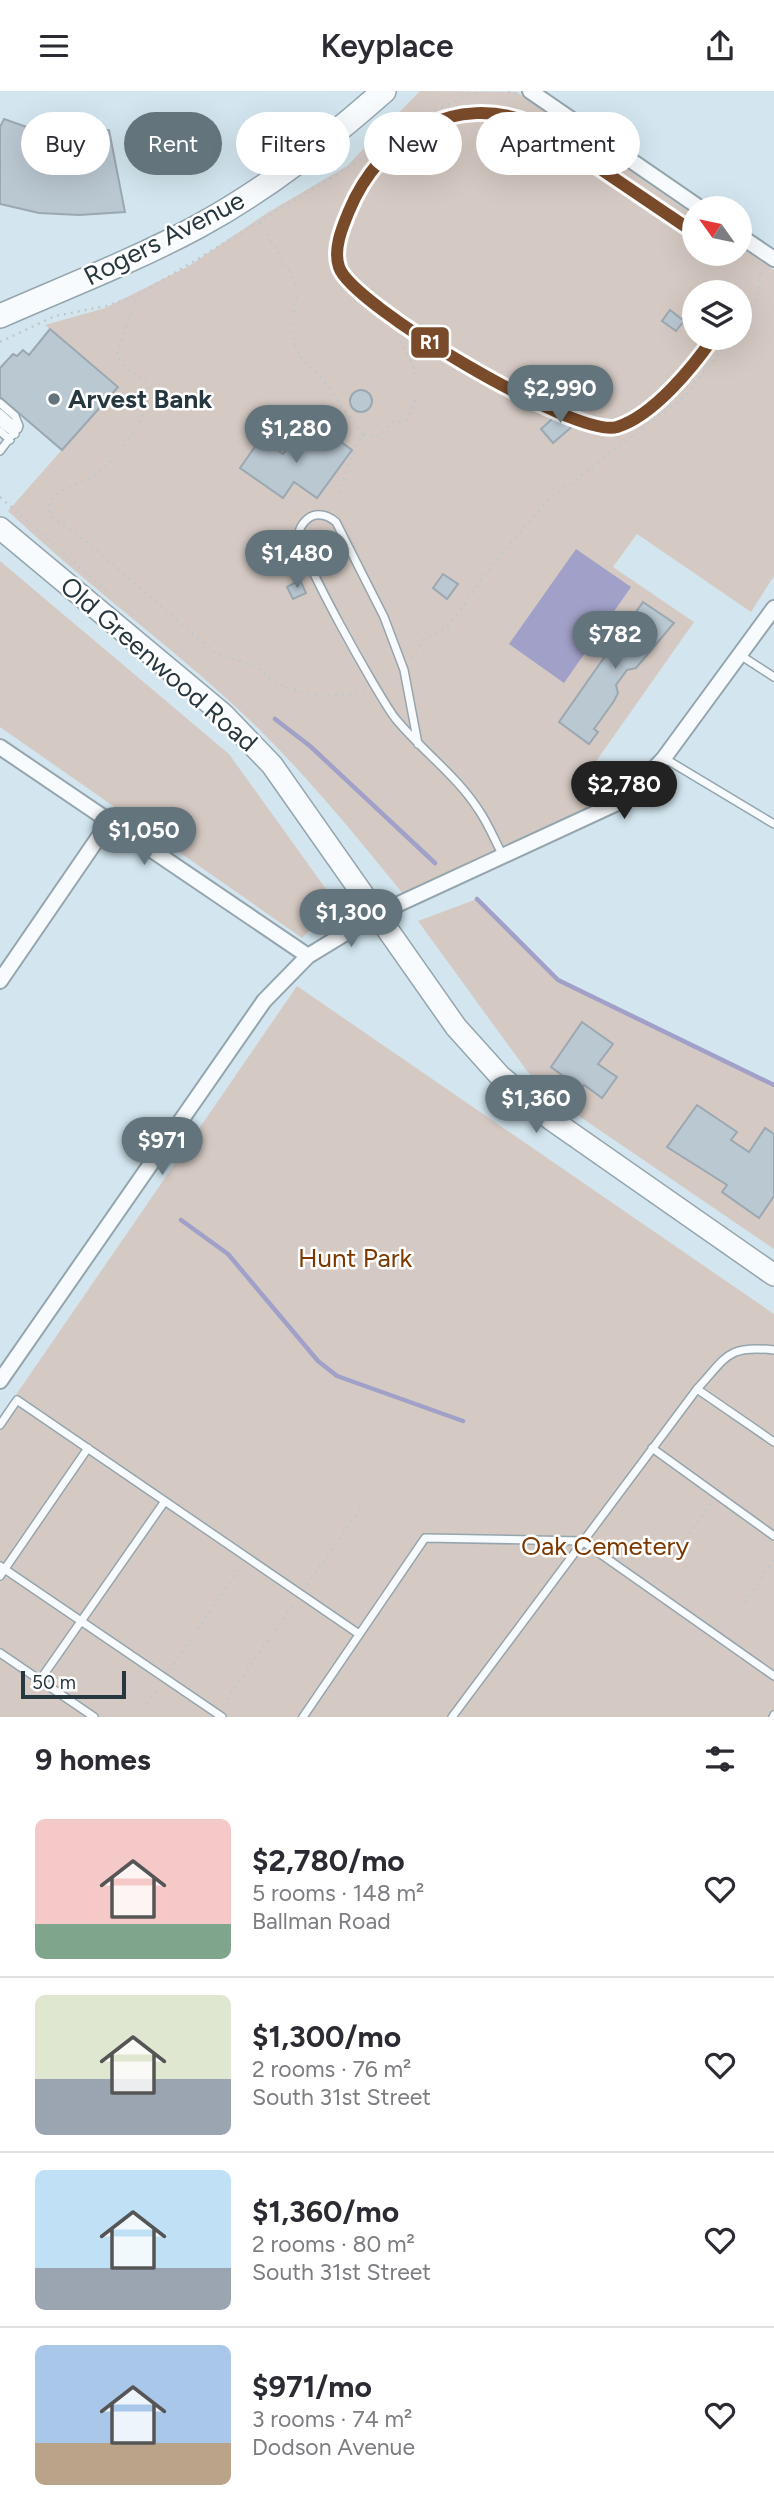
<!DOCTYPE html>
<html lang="en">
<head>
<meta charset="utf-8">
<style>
  :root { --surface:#fff; --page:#f2f2f3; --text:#2b2b33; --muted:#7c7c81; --line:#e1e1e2; --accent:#63747d }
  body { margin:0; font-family:Figtree,sans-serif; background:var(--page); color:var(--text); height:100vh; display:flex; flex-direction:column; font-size:26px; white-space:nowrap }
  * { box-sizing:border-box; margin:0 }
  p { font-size:23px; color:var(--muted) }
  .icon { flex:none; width:38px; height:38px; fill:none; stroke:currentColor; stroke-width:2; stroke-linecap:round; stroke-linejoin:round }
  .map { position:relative; height:1626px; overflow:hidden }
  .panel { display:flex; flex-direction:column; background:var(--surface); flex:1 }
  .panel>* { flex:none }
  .top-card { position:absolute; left:21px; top:21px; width:733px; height:63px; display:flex; gap:14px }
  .needle { width:46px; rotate:303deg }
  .buttons { position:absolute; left:682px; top:105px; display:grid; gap:14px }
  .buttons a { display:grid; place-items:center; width:70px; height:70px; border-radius:50%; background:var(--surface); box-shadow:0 7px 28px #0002; font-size:35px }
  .scale { position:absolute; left:21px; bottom:18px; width:105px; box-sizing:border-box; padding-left:7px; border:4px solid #263740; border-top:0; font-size:19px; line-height:24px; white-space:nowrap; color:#263740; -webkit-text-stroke:5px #fff; paint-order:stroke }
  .price { position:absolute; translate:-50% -60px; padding:0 16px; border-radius:24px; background:var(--accent); color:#fff; font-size:23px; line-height:46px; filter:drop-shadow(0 2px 4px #0008) }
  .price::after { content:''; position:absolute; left:50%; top:42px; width:21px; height:16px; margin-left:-10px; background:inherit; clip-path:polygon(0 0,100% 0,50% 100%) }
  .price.active { background:#222; color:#fff }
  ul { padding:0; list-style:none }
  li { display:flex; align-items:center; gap:21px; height:175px; padding:0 35px }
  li+li { border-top:2px solid var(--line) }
  li span { display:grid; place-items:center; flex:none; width:196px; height:140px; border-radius:10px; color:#555 }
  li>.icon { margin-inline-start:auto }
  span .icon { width:84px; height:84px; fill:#fffc; stroke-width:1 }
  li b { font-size:30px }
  h2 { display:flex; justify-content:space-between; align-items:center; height:84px; padding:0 35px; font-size:30px }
  .tag { padding:0 24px; border-radius:32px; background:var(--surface); box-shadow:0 7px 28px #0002; font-size:24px; line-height:63px }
  .tag.active { background:var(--accent); color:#fff }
  header { display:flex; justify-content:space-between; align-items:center; height:91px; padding:0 35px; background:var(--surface); font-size:32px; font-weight:600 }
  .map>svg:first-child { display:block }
  .green { fill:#d5cac3; fill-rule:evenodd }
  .water { fill:#a0a0c8 }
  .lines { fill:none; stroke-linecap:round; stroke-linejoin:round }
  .stream { stroke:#a0a0c8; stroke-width:4.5 }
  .building { fill:#bac8d2; stroke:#9ba8b1; stroke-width:2 }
  .service-casing { stroke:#95a5ad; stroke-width:10 }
  .minor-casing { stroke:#95a5ad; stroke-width:18 }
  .secondary-casing { stroke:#95a5ad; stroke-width:24 }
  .primary-casing { stroke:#95a5ad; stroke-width:26 }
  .path { stroke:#c1c8cc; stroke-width:2.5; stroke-dasharray:2 5; stroke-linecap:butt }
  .service { stroke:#f8fbfd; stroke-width:7 }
  .minor { stroke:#f8fbfd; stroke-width:14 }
  .secondary { stroke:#f8fbfd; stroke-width:21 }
  .primary { stroke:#f8fbfd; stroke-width:23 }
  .rail-1-casing { stroke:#fff; stroke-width:18 }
  .rail-1 { stroke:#7a4b2a; stroke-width:12 }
  .poi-dot { fill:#63747d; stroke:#fff; stroke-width:2.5 }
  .labels { text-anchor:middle; stroke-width:5; stroke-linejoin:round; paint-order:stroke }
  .street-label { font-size:26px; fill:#263740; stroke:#fff }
  .poi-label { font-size:26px; font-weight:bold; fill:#263740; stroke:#fff; text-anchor:start }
  .park-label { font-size:26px; fill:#7c3800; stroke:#fff }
  .line-badge { stroke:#fff; stroke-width:2.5 }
  .badge-label { font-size:19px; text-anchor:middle; font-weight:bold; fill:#fff }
</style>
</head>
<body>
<header><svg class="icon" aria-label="menu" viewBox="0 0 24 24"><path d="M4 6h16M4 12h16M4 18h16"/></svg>Keyplace<svg class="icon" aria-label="share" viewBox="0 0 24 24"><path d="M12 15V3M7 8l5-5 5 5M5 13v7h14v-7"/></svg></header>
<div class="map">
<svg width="774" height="1626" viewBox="0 0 774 1626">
  <rect width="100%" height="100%" fill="#d3e6ef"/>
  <!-- green -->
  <path class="green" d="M 420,0 L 517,1 L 695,125 L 695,163 L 740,163 L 740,156 L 774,179 L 774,485 L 751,521 L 637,443 L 613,476 L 694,531 L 583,689 L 607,710 L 408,809 C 351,739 294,668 226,607 C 155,543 77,486 8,420 L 117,296 L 45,234 L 105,217 L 189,175 L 267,122 L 347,75 ZM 695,201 L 740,201 L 740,247 L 695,247 Z
    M 0,470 L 229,663 L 336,812 L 302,847 L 0,636 Z
    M 477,808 L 558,889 L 774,994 L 774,1158 L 554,1008 L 527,980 L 418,830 Z
    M 297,895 L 774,1223 L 774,1626 L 0,1626 L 0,1327 Z"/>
  <!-- water -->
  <path class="water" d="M 576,458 L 631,496 L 564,592 L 509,553 Z"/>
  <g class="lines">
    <!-- stream -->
    <path class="stream" d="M 275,628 L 310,655 L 435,772
      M 477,808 L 558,889 L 774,994
      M 181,1129 L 228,1163 L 318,1270 L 337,1285 L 463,1330"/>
  </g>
  <!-- building -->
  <path class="building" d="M 4,28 L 35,39 L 78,43 L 109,39 L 125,121 L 79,124 L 39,122 L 0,113 L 0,36 Z
    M 670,219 L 684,230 L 676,240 L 662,230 Z
    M 50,238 L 118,296 L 62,359 L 0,306 L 0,277 L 13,263 L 17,265 L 23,259 L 29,264 Z
    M350 310a11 11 0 1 1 22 0a11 11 0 1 1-22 0Z
    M 561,320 L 582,327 L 553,352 L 541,338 Z
    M 298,343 L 319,359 L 330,343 L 352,359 L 317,407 L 294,391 L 283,407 L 240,377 L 261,347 L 283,363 Z
    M 443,483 L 458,493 L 447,508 L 433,497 Z
    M 300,489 L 306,502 L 293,508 L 287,496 Z
    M 643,511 L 674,532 L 636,577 L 627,579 L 616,594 L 618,602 L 614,610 L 594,638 L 598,641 L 589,653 L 559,631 Z
    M 582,931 L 613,953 L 598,973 L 617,986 L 602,1007 L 584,994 L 581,998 L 551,976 Z
    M 697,1014 L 737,1041 L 731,1049 L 749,1061 L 765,1037 L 774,1043 L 774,1105 L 759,1127 L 722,1101 L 727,1094 L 667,1056 Z"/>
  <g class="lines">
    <defs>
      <path id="service" d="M 0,312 L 15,325 L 19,335 L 0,360
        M 0,322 L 18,338
        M 0,331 L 15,343
        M 0,340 L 10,349
        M 740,564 L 774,586
        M 418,653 L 404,579 L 384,526 L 336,431 C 330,426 324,423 316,424 C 308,425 300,434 299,442 C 297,461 379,606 395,627 C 420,658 456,684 478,718 C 488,732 495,750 503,765
        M 664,667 L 774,733
        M 697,1298 L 774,1351
        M 0,1334 L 17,1309 L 359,1543
        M 652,1357 L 774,1445
        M 0,1475 L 222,1626
        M 0,1485 L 88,1357
        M 0,1562 L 94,1626
        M 40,1589 L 165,1410
        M 303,1626 L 425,1447 L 582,1450 L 774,1585
        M 452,1626 L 697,1298 C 727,1266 726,1254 774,1259
        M 773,1626 L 774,1624"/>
      <path id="minor" d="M 530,0 L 700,117
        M 740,145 L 774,168
        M 0,656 L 308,865
        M 0,890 L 109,731
        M 0,1290 L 264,910 L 308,865 L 377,823 L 626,708 L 664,667 L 774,517"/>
      <path id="secondary" d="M 0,437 L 223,623 L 272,674 L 456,936 L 500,985 L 552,1029 L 774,1184"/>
      <path id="primary" d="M 0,225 C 66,196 136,169 199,135 C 267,98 326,51 384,0"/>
    </defs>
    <!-- service casing -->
    <use href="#service" class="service-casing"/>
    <!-- minor casing -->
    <use href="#minor" class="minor-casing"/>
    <!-- secondary casing -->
    <use href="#secondary" class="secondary-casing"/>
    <!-- primary casing -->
    <use href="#primary" class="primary-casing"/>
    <!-- path -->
    <path class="path" d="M 508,0 L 518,4
      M 260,131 L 295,190 L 297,209 L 293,223 L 294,252 L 302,269 L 320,285 L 363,344 C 350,360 346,389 335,409
      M 740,234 L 757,208 L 761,178
      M 0,251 L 55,225 L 106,215 L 138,204
      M 363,344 L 379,345 L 393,331 L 405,331 C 423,306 418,275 400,252 L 405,240
      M 0,406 L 106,500
      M 412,567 L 423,549 L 448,536 L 496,469 L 546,411 L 685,305 L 731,247
      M 365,602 L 322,605 L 301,601 L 275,592 L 255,575 L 216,563 L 87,451 L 50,424 L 49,413 C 58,396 77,395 93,385 C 115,372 152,324 148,296 C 146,284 131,284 124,276 C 121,272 119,266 117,261 L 138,204 L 346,78 L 432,20 L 480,0
      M 677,1460 L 711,1412
      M 307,1494 L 363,1414
      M 745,1511 L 774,1468
      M 170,1579 L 241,1475
      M 147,1613 L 159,1596
      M 223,1614 L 295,1511"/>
    <!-- service -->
    <use href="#service" class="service"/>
    <!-- minor -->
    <use href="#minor" class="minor"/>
    <!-- secondary -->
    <use href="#secondary" class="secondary"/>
    <!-- primary -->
    <use href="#primary" class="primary"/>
    <defs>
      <path id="rail-1" d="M 695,142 L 534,33 C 455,0 380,45 349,120 C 342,137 333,158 339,176 C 351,214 577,348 617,336 C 653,325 693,276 713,247"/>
    </defs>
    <!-- rail-1 casing -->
    <use href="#rail-1" class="rail-1-casing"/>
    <!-- rail-1 -->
    <use href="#rail-1" class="rail-1"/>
  </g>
  <!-- markers -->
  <circle class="poi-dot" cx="54" cy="308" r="7"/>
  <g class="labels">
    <!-- street labels -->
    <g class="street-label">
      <text transform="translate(164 147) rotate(-27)" y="9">Rogers Avenue</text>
      <text transform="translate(159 573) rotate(41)" y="9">Old Greenwood Road</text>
    </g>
    <!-- poi labels -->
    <g class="poi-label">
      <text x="68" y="317">Arvest Bank</text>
    </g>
    <!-- park labels -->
    <g class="park-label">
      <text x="355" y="1176">Hunt Park</text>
      <text x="605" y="1464">Oak Cemetery</text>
    </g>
  </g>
  <rect class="line-badge" x="410" y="235" width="40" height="33" rx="7" fill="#7a4b2a"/>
  <g class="badge-label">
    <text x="430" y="258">R1</text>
  </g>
</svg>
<div class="buttons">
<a><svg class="needle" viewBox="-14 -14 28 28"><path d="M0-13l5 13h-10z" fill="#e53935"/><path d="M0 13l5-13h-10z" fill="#7c7c81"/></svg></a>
<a><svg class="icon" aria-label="layers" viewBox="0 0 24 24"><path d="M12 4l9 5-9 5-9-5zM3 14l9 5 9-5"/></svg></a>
</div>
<div class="scale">50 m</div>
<b class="price" style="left:560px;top:334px">$2,990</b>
<b class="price" style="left:296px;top:374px">$1,280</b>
<b class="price" style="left:297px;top:499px">$1,480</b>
<b class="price" style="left:615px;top:580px">$782</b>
<b class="price active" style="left:624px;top:730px">$2,780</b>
<b class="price" style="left:144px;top:776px">$1,050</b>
<b class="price" style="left:351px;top:858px">$1,300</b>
<b class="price" style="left:536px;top:1044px">$1,360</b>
<b class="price" style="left:162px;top:1086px">$971</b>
<div class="top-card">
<a class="tag">Buy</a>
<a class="tag active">Rent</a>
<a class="tag">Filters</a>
<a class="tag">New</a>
<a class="tag">Apartment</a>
</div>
</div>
<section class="panel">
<h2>9 homes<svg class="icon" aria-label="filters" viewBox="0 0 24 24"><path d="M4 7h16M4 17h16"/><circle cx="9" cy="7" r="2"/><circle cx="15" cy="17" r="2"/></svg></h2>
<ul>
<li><span style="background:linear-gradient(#f6c9c9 75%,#7fa58c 0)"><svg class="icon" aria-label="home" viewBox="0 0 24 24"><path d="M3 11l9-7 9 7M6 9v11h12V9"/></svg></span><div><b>$2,780/mo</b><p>5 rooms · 148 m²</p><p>Ballman Road</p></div><svg class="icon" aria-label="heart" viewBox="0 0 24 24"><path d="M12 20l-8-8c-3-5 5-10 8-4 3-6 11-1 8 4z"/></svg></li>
<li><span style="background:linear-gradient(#dfe7d0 60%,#9aa5b1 0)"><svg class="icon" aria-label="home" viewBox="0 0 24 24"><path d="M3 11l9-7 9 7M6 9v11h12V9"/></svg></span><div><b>$1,300/mo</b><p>2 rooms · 76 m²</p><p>South 31st Street</p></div><svg class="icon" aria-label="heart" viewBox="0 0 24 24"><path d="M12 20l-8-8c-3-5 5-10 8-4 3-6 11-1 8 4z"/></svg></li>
<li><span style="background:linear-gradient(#bfe0f5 70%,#9aa5b1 0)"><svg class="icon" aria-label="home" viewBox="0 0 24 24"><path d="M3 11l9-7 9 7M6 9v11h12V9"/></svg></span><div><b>$1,360/mo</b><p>2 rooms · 80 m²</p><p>South 31st Street</p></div><svg class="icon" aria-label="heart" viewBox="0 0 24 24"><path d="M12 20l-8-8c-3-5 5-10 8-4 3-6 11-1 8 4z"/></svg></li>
<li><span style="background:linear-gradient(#a9c7e8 70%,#b9a48a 0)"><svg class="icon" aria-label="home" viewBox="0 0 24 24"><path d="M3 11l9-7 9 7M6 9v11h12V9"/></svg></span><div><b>$971/mo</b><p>3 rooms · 74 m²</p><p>Dodson Avenue</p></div><svg class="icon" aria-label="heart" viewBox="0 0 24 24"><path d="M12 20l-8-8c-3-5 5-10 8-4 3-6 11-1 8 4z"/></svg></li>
</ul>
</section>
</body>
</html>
